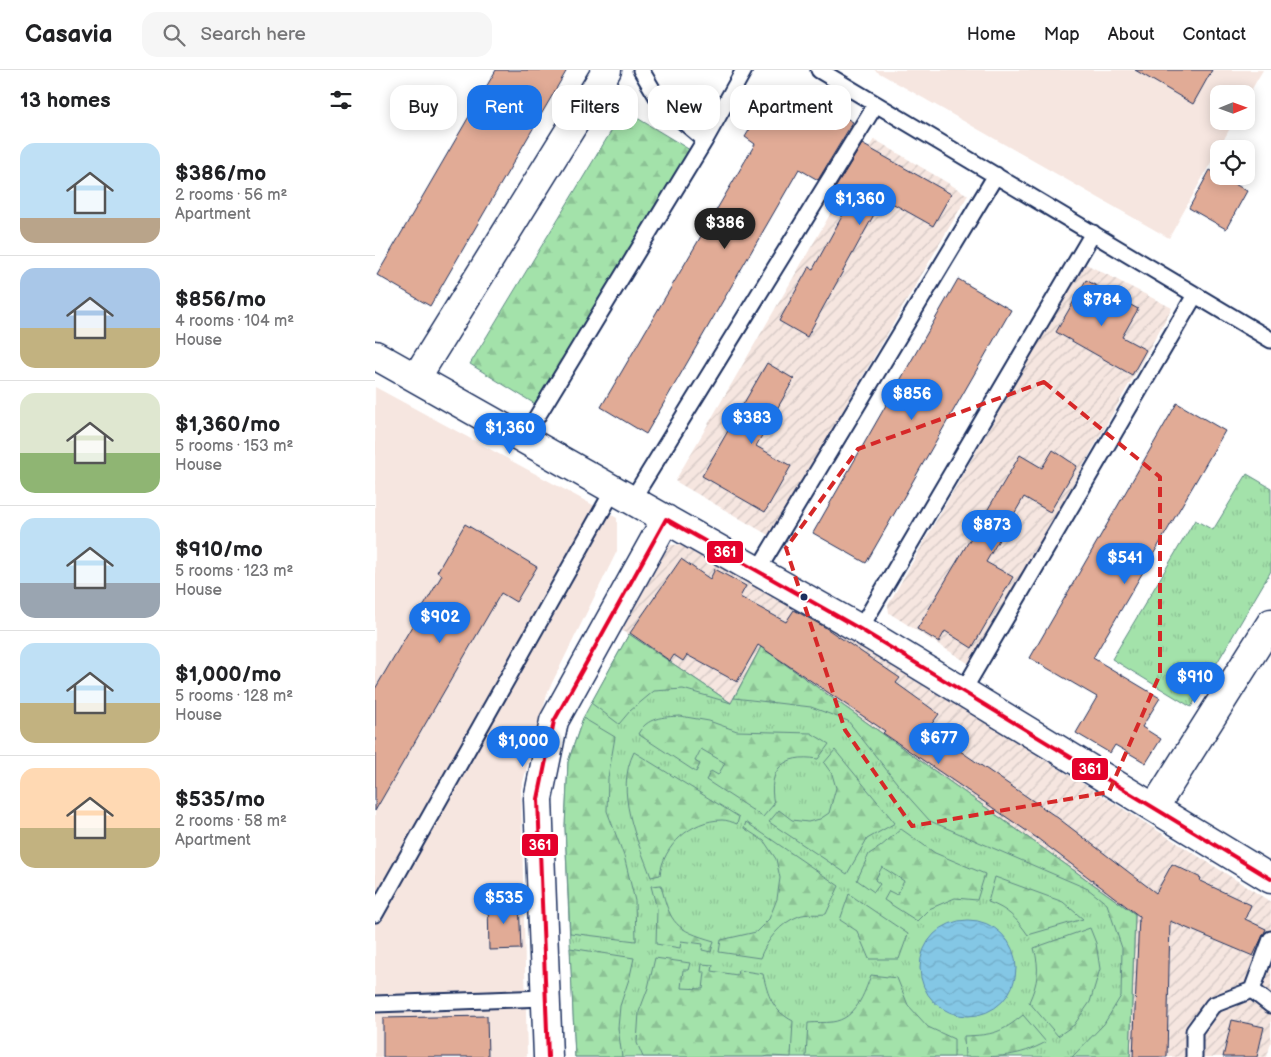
<!DOCTYPE html>
<html lang="en">
<head>
<meta charset="utf-8">
<style>
  :root { --surface:#fff; --page:#f6f6f6; --text:#202124; --muted:#757577; --line:#e0e0e0; --accent:#1a73e8 }
  body { margin:0; font-family:"Balsamiq Sans",sans-serif; background:var(--page); color:var(--text); height:100vh; display:flex; flex-direction:column; font-size:19px; white-space:nowrap }
  * { box-sizing:border-box; margin:0 }
  p { font-size:16px; color:var(--muted) }
  .icon { flex:none; width:28px; height:28px; fill:none; stroke:currentColor; stroke-width:2; stroke-linecap:round; stroke-linejoin:round }
  .map { position:relative; flex:1; overflow:hidden }
  .drawer { display:flex; flex-direction:column; background:var(--surface); width:375px }
  .drawer>* { flex:none }
  .hud { position:absolute; left:15px; top:15px; width:475px; height:45px; display:flex; gap:10px }
  .needle { width:32px; rotate:89deg }
  .controls { position:absolute; left:835px; top:15px; display:grid; gap:10px }
  .controls a { display:grid; place-items:center; width:45px; height:45px; border-radius:10px; background:var(--surface); box-shadow:0 2px 12px #0003; font-size:25px }
  .price { position:absolute; translate:-50% -42px; padding:0 11px; border-radius:18px; background:var(--accent); color:#fff; font-size:16px; line-height:32px; filter:drop-shadow(0 1px 2px #0008) }
  .price::after { content:''; position:absolute; left:50%; top:30px; width:15px; height:11px; margin-left:-8px; background:inherit; clip-path:polygon(0 0,100% 0,50% 100%) }
  .price.active { background:#222; color:#fff }
  ul { padding:0; list-style:none }
  li { display:flex; align-items:center; gap:15px; height:125px; padding:0 20px }
  li+li { border-top:1px solid var(--line) }
  li span { display:grid; place-items:center; flex:none; width:140px; height:100px; border-radius:15px; color:#555 }
  li>.icon { margin-inline-start:auto }
  span .icon { width:60px; height:60px; fill:#fffc; stroke-width:1 }
  li b { font-size:21px }
  h2 { display:flex; justify-content:space-between; align-items:center; height:60px; padding:0 20px; font-size:21px }
  .tag { padding:0 18px; border-radius:15px; background:var(--surface); box-shadow:0 2px 12px #0003; font-size:18px; line-height:45px }
  .tag.active { background:var(--accent); color:#fff }
  header { display:flex; align-items:center; gap:30px; box-sizing:border-box; height:70px; padding:0 25px; background:var(--surface); border-bottom:1px solid var(--line) }
  header strong { font-size:24px }
  nav { display:flex; gap:28px; margin-inline-start:auto; font-size:18px }
  .search { width:350px; height:45px; background:var(--page); display:flex; align-items:center; gap:12px; box-sizing:border-box; padding:0 18px; border-radius:15px; color:var(--muted); font-size:19px }
  main { display:flex; flex:1; min-height:0 }
  .map>svg:first-child { display:block }
  .built { fill:#f6e6e0 }
  .industrial { fill:url(#industrial-furrows) }
  .grass { fill:url(#grass-tufts); stroke:#5f8884 }
  .forest { fill:url(#forest-firs); stroke:#5f8884 }
  .water { fill:url(#water-waves); stroke:#5a8aaf }
  .building { fill:#e1ab96; stroke:#1b2f5e }
  .lines { fill:none; stroke-linecap:round; stroke-linejoin:round }
  .service-casing { stroke:#1b2f5e; stroke-width:19 }
  .minor-casing { stroke:#1b2f5e; stroke-width:31 }
  .service { stroke:#fff; stroke-width:15 }
  .minor { stroke:#fff; stroke-width:28 }
  .bus-1-casing { stroke:#fff; stroke-width:8 }
  .bus-1 { stroke:#e4002b; stroke-width:4 }
  .marked { fill:none; stroke:#d62828; stroke-width:4; stroke-dasharray:10 6; stroke-linejoin:round }
  .bus-dot { fill:#1b2f5e; stroke:#fff; stroke-width:2 }
  .line-badge { stroke:#fff; stroke-width:2 }
  .badge-label { font-size:14px; text-anchor:middle; font-weight:bold; fill:#fff }
</style>
</head>
<body>
<header>
<strong>Casavia</strong>
<div class="search"><svg class="icon" aria-label="search" viewBox="0 0 24 24"><circle cx="10" cy="10" r="6"/><path d="M15 15l6 6"/></svg>Search here</div>
<nav><a>Home</a><a>Map</a><a>About</a><a>Contact</a></nav>
</header>
<main>
<section class="drawer">
<h2>13 homes<svg class="icon" aria-label="filters" viewBox="0 0 24 24"><path d="M4 7h16M4 17h16"/><circle cx="9" cy="7" r="2"/><circle cx="15" cy="17" r="2"/></svg></h2>
<ul>
<li><span style="background:linear-gradient(#bfe0f5 75%,#b9a48a 0)"><svg class="icon" aria-label="home" viewBox="0 0 24 24"><path d="M3 11l9-7 9 7M6 9v11h12V9"/></svg></span><div><b>$386/mo</b><p>2 rooms · 56 m²</p><p>Apartment</p></div></li>
<li><span style="background:linear-gradient(#a9c7e8 60%,#c2b280 0)"><svg class="icon" aria-label="home" viewBox="0 0 24 24"><path d="M3 11l9-7 9 7M6 9v11h12V9"/></svg></span><div><b>$856/mo</b><p>4 rooms · 104 m²</p><p>House</p></div></li>
<li><span style="background:linear-gradient(#dfe7d0 60%,#8fb573 0)"><svg class="icon" aria-label="home" viewBox="0 0 24 24"><path d="M3 11l9-7 9 7M6 9v11h12V9"/></svg></span><div><b>$1,360/mo</b><p>5 rooms · 153 m²</p><p>House</p></div></li>
<li><span style="background:linear-gradient(#bfe0f5 65%,#9aa5b1 0)"><svg class="icon" aria-label="home" viewBox="0 0 24 24"><path d="M3 11l9-7 9 7M6 9v11h12V9"/></svg></span><div><b>$910/mo</b><p>5 rooms · 123 m²</p><p>House</p></div></li>
<li><span style="background:linear-gradient(#bfe0f5 60%,#c2b280 0)"><svg class="icon" aria-label="home" viewBox="0 0 24 24"><path d="M3 11l9-7 9 7M6 9v11h12V9"/></svg></span><div><b>$1,000/mo</b><p>5 rooms · 128 m²</p><p>House</p></div></li>
<li><span style="background:linear-gradient(#ffd9b3 60%,#c2b280 0)"><svg class="icon" aria-label="home" viewBox="0 0 24 24"><path d="M3 11l9-7 9 7M6 9v11h12V9"/></svg></span><div><b>$535/mo</b><p>2 rooms · 58 m²</p><p>Apartment</p></div></li>
</ul>
</section>
<div class="map">
<svg width="896" height="987" viewBox="0 0 896 987">
  <defs>
    <pattern id="industrial-furrows" width="10" height="10" patternUnits="userSpaceOnUse" patternTransform="scale(1.25)"><rect width="10" height="10" fill="#f6e6e0"/><path d="M-1 1l2-2M0 10L10 0M9 11l2-2" fill="none" stroke="#d2c6c3"/></pattern>
    <pattern id="grass-tufts" width="24" height="20" patternUnits="userSpaceOnUse" patternTransform="scale(1.25)"><rect width="24" height="20" fill="#a3e2aa"/><path d="M3 7l-1-3M5 7V3M7 7l1-3M15 17l-1-3M17 17v-4M19 17l1-3" fill="none" stroke="#8cc295"/></pattern>
    <pattern id="forest-firs" width="22" height="20" patternUnits="userSpaceOnUse" patternTransform="scale(1.25)"><rect width="22" height="20" fill="#a3e2aa"/><path d="M5 1l3.5 6h-7zM16 11l3.5 6h-7z" fill="#8cc295"/></pattern>
    <pattern id="water-waves" width="16" height="10" patternUnits="userSpaceOnUse" patternTransform="scale(1.25)"><rect width="16" height="10" fill="#84c7e5"/><path d="M0 5q4-4 8 0t8 0" fill="none" stroke="#71abc7"/></pattern>
  </defs>
  <rect width="100%" height="100%" fill="#fff"/>
  <filter id="ink" filterUnits="userSpaceOnUse"><feTurbulence type="fractalNoise" baseFrequency=".02" numOctaves="2"/><feDisplacementMap in="SourceGraphic" scale="10" xChannelSelector="R" yChannelSelector="G"/><feConvolveMatrix kernelMatrix="1 2 1 2 8 2 1 2 1" color-interpolation-filters="sRGB"/></filter>
  <g filter="url(#ink)">
    <!-- built -->
    <path class="built" d="M 499,0 L 888,0 L 871,29 L 871,24 L 844,24 L 844,51 L 859,51 L 794,168 Z
      M 0,317 L 242,448 L 242,481 L 173,621 L 146,719 L 152,987 L 0,987 Z"/>
    <!-- industrial -->
    <path class="industrial" d="M 499,69 L 593,125 L 395,466 L 300,411 Z
      M 709,193 L 797,238 L 596,595 L 514,543 L 513,535 Z
      M 324,474 L 442,546 L 896,832 L 896,972 L 892,987 L 755,987 L 759,843 L 386,577 L 356,633 L 243,558 L 292,475 Z"/>
    <!-- grass -->
    <path class="grass" d="M 872,404 L 896,418 L 896,501 L 816,637 L 737,589 L 820,450 L 838,460 Z
      M 254,564 L 356,633 L 386,577 L 760,844 L 755,987 L 200,987 L 190,757 L 193,692 L 208,648 Z"/>
    <!-- forest -->
    <path class="forest" d="M 249,40 L 315,80 L 160,334 L 95,294 Z
      M 254,564 L 356,633 L 308,619 L 279,621 L 255,641 L 244,654 L 216,633 Z
      M 386,577 L 760,844 L 755,987 L 697,987 L 729,954 L 746,926 L 747,878 L 732,834 L 713,819 L 555,751 L 529,722 L 473,651 L 436,637 L 359,628 Z
      M 305,646 L 334,651 L 362,661 L 436,663 L 454,674 L 443,689 C 408,683 392,700 399,734 L 388,747 L 331,710 L 336,701 L 343,705 L 350,693 L 326,679 L 320,691 L 325,694 L 321,702 L 263,664 C 272,647 288,647 305,646 Z
      M 208,648 L 240,667 L 233,708 L 232,741 L 249,786 L 260,831 L 261,871 L 195,863 L 190,757 L 193,692 Z
      M 460,680 L 520,753 L 492,769 L 472,804 L 394,752 L 404,740 L 417,750 L 433,752 L 445,749 L 454,743 L 461,718 L 457,704 L 449,693 Z
      M 259,682 L 364,747 L 362,754 C 357,752 352,750 347,750 C 316,750 288,776 285,805 L 276,807 C 262,769 239,722 259,682 Z
      M 371,752 L 464,816 L 451,844 C 443,845 431,843 424,846 C 405,853 392,870 385,888 L 344,882 L 346,870 L 381,862 L 394,849 L 402,829 L 405,808 L 401,789 L 389,771 L 369,758 Z
      M 526,759 L 560,783 L 610,804 L 602,830 L 580,828 L 554,839 L 542,851 L 509,830 L 514,821 L 522,825 L 529,811 L 507,797 L 500,810 L 505,814 L 499,822 L 482,810 L 494,784 L 505,777 Z
      M 620,807 L 688,832 L 708,849 L 653,865 C 641,848 633,839 613,832 Z
      M 286,815 C 295,854 301,860 339,871 L 336,882 L 327,880 L 328,874 L 306,871 L 305,878 L 281,874 L 282,839 L 276,816 Z
      M 474,824 L 533,864 L 524,889 L 494,889 L 482,861 L 465,850 Z
      M 715,858 L 721,873 L 725,899 L 715,932 L 699,955 L 683,966 L 654,932 C 663,912 665,899 659,878 Z
      M 195,878 L 259,888 L 255,906 L 245,936 L 243,958 L 247,987 L 200,987 Z
      M 280,888 L 315,893 L 313,900 L 308,900 L 306,918 L 328,919 L 330,902 L 326,902 L 327,894 L 338,895 L 337,901 L 362,905 L 363,900 L 388,904 C 393,926 397,940 418,951 L 416,987 L 394,986 L 389,987 L 268,987 L 262,973 L 264,942 L 273,918 Z
      M 496,905 L 522,908 L 533,935 L 553,957 L 579,969 L 579,987 L 431,987 L 433,953 C 441,952 450,953 457,952 C 481,949 489,924 496,905 Z
      M 648,945 L 671,972 C 644,987 622,987 590,987 L 589,966 C 618,965 626,963 648,945 Z"/>
    <!-- water -->
    <path class="water" d="M545 898a48 48 0 1 1 96 0a48 48 0 1 1-96 0Z"/>
    <!-- building -->
    <path class="building" d="M 121,0 L 192,0 L 55,236 L 2,205 Z
      M 760,0 L 837,0 L 818,34 Z
      M 399,19 L 433,39 L 438,29 L 478,52 L 443,110 L 424,99 L 271,364 L 226,337 L 380,74 L 370,67 Z
      M 487,74 L 576,124 L 558,156 L 508,128 L 432,267 L 404,251 L 434,197 L 438,199 L 476,130 L 459,120 Z
      M 835,100 L 872,121 L 851,159 L 814,138 Z
      M 583,209 L 636,240 L 491,493 L 438,463 Z
      M 711,210 L 763,239 L 747,267 L 771,280 L 757,305 L 681,262 Z
      M 392,293 L 419,309 L 381,376 L 416,396 L 390,442 L 327,406 Z
      M 802,333 L 850,361 L 718,588 L 785,628 L 767,657 L 786,669 L 771,693 L 740,675 L 735,683 L 701,663 L 722,627 L 655,588 Z
      M 678,380 L 702,396 L 675,442 L 649,427 L 611,492 L 638,507 L 597,578 L 570,561 L 564,572 L 542,559 L 645,385 L 667,398 Z
      M 90,454 L 162,497 L 141,532 L 126,523 L 0,741 L 0,619 L 67,505 L 62,502 Z
      M 306,489 L 335,509 L 340,499 L 371,516 L 365,527 L 411,552 L 419,540 L 448,556 L 525,608 L 521,613 L 564,644 L 553,659 L 683,748 L 781,823 L 797,794 L 826,808 L 825,811 L 876,835 L 870,849 L 891,859 L 878,886 L 795,851 L 792,987 L 758,987 L 764,846 L 662,768 L 508,663 L 510,661 L 383,575 L 362,612 L 312,585 L 308,591 L 299,585 L 295,591 L 255,563 Z
      M 144,830 L 146,879 L 114,880 L 113,832 Z
      M 112,946 L 113,987 L 8,987 L 8,948 Z
      M 857,950 L 889,957 L 882,987 L 848,987 Z"/>
    <g class="lines">
      <defs>
        <path id="service" d="M 266,0 L 285,32 L 330,70
          M 444,0 L 896,270
          M 149,368 L 330,70 L 369,0
          M 257,430 L 501,34
          M 383,500 L 621,105
          M 485,559 L 718,163
          M 588,621 L 820,225
          M 0,844 L 239,419
          M 896,869 L 877,920 L 896,935
          M 0,934 L 170,928
          M 819,987 L 819,961 L 838,935 L 877,920"/>
        <path id="minor" d="M 0,285 L 485,559 L 896,809
          M 41,308 L 232,0
          M 779,738 L 896,553
          M 173,987 L 163,729 L 179,651 L 291,449"/>
      </defs>
      <!-- service casing -->
      <use href="#service" class="service-casing"/>
      <!-- minor casing -->
      <use href="#minor" class="minor-casing"/>
      <!-- service -->
      <use href="#service" class="service"/>
      <!-- minor -->
      <use href="#minor" class="minor"/>
      <defs>
        <path id="bus-1" d="M 173,987 L 163,729 L 179,651 L 291,449 L 485,559 L 896,809"/>
      </defs>
      <!-- bus-1 casing -->
      <use href="#bus-1" class="bus-1-casing"/>
      <!-- bus-1 -->
      <use href="#bus-1" class="bus-1"/>
    </g>
  </g>
  <!-- marked area -->
  <path class="marked" d="M 669,312 L 785,407 L 785,604 L 734,722 L 537,756 L 470,660 L 411,478 L 483,379 Z"/>
  <!-- markers -->
  <circle class="bus-dot" cx="429" cy="527" r="4.5"/>
  <g class="line-badge">
    <rect x="331" y="470" width="38" height="24" rx="5" fill="#e4002b"/>
    <rect x="696" y="687" width="38" height="24" rx="5" fill="#e4002b"/>
    <rect x="146" y="763" width="38" height="24" rx="5" fill="#e4002b"/>
  </g>
  <g class="badge-label">
    <text x="350" y="487">361</text>
    <text x="715" y="704">361</text>
    <text x="165" y="780">361</text>
  </g>
</svg>
<div class="controls">
<a><svg class="needle" viewBox="-14 -14 28 28"><path d="M0-13l5 13h-10z" fill="#e53935"/><path d="M0 13l5-13h-10z" fill="#757577"/></svg></a>
<a><svg class="icon" aria-label="locate" viewBox="0 0 24 24"><circle cx="12" cy="12" r="6"/><path d="M12 2v4M12 18v4M2 12h4M18 12h4"/></svg></a>
</div>
<b class="price" style="left:485px;top:156px">$1,360</b>
<b class="price active" style="left:350px;top:180px">$386</b>
<b class="price" style="left:727px;top:257px">$784</b>
<b class="price" style="left:537px;top:351px">$856</b>
<b class="price" style="left:377px;top:375px">$383</b>
<b class="price" style="left:135px;top:385px">$1,360</b>
<b class="price" style="left:617px;top:482px">$873</b>
<b class="price" style="left:750px;top:515px">$541</b>
<b class="price" style="left:65px;top:574px">$902</b>
<b class="price" style="left:820px;top:634px">$910</b>
<b class="price" style="left:564px;top:695px">$677</b>
<b class="price" style="left:148px;top:698px">$1,000</b>
<b class="price" style="left:129px;top:855px">$535</b>
<div class="hud">
<a class="tag">Buy</a>
<a class="tag active">Rent</a>
<a class="tag">Filters</a>
<a class="tag">New</a>
<a class="tag">Apartment</a>
</div>
</div>
</main>
</body>
</html>
